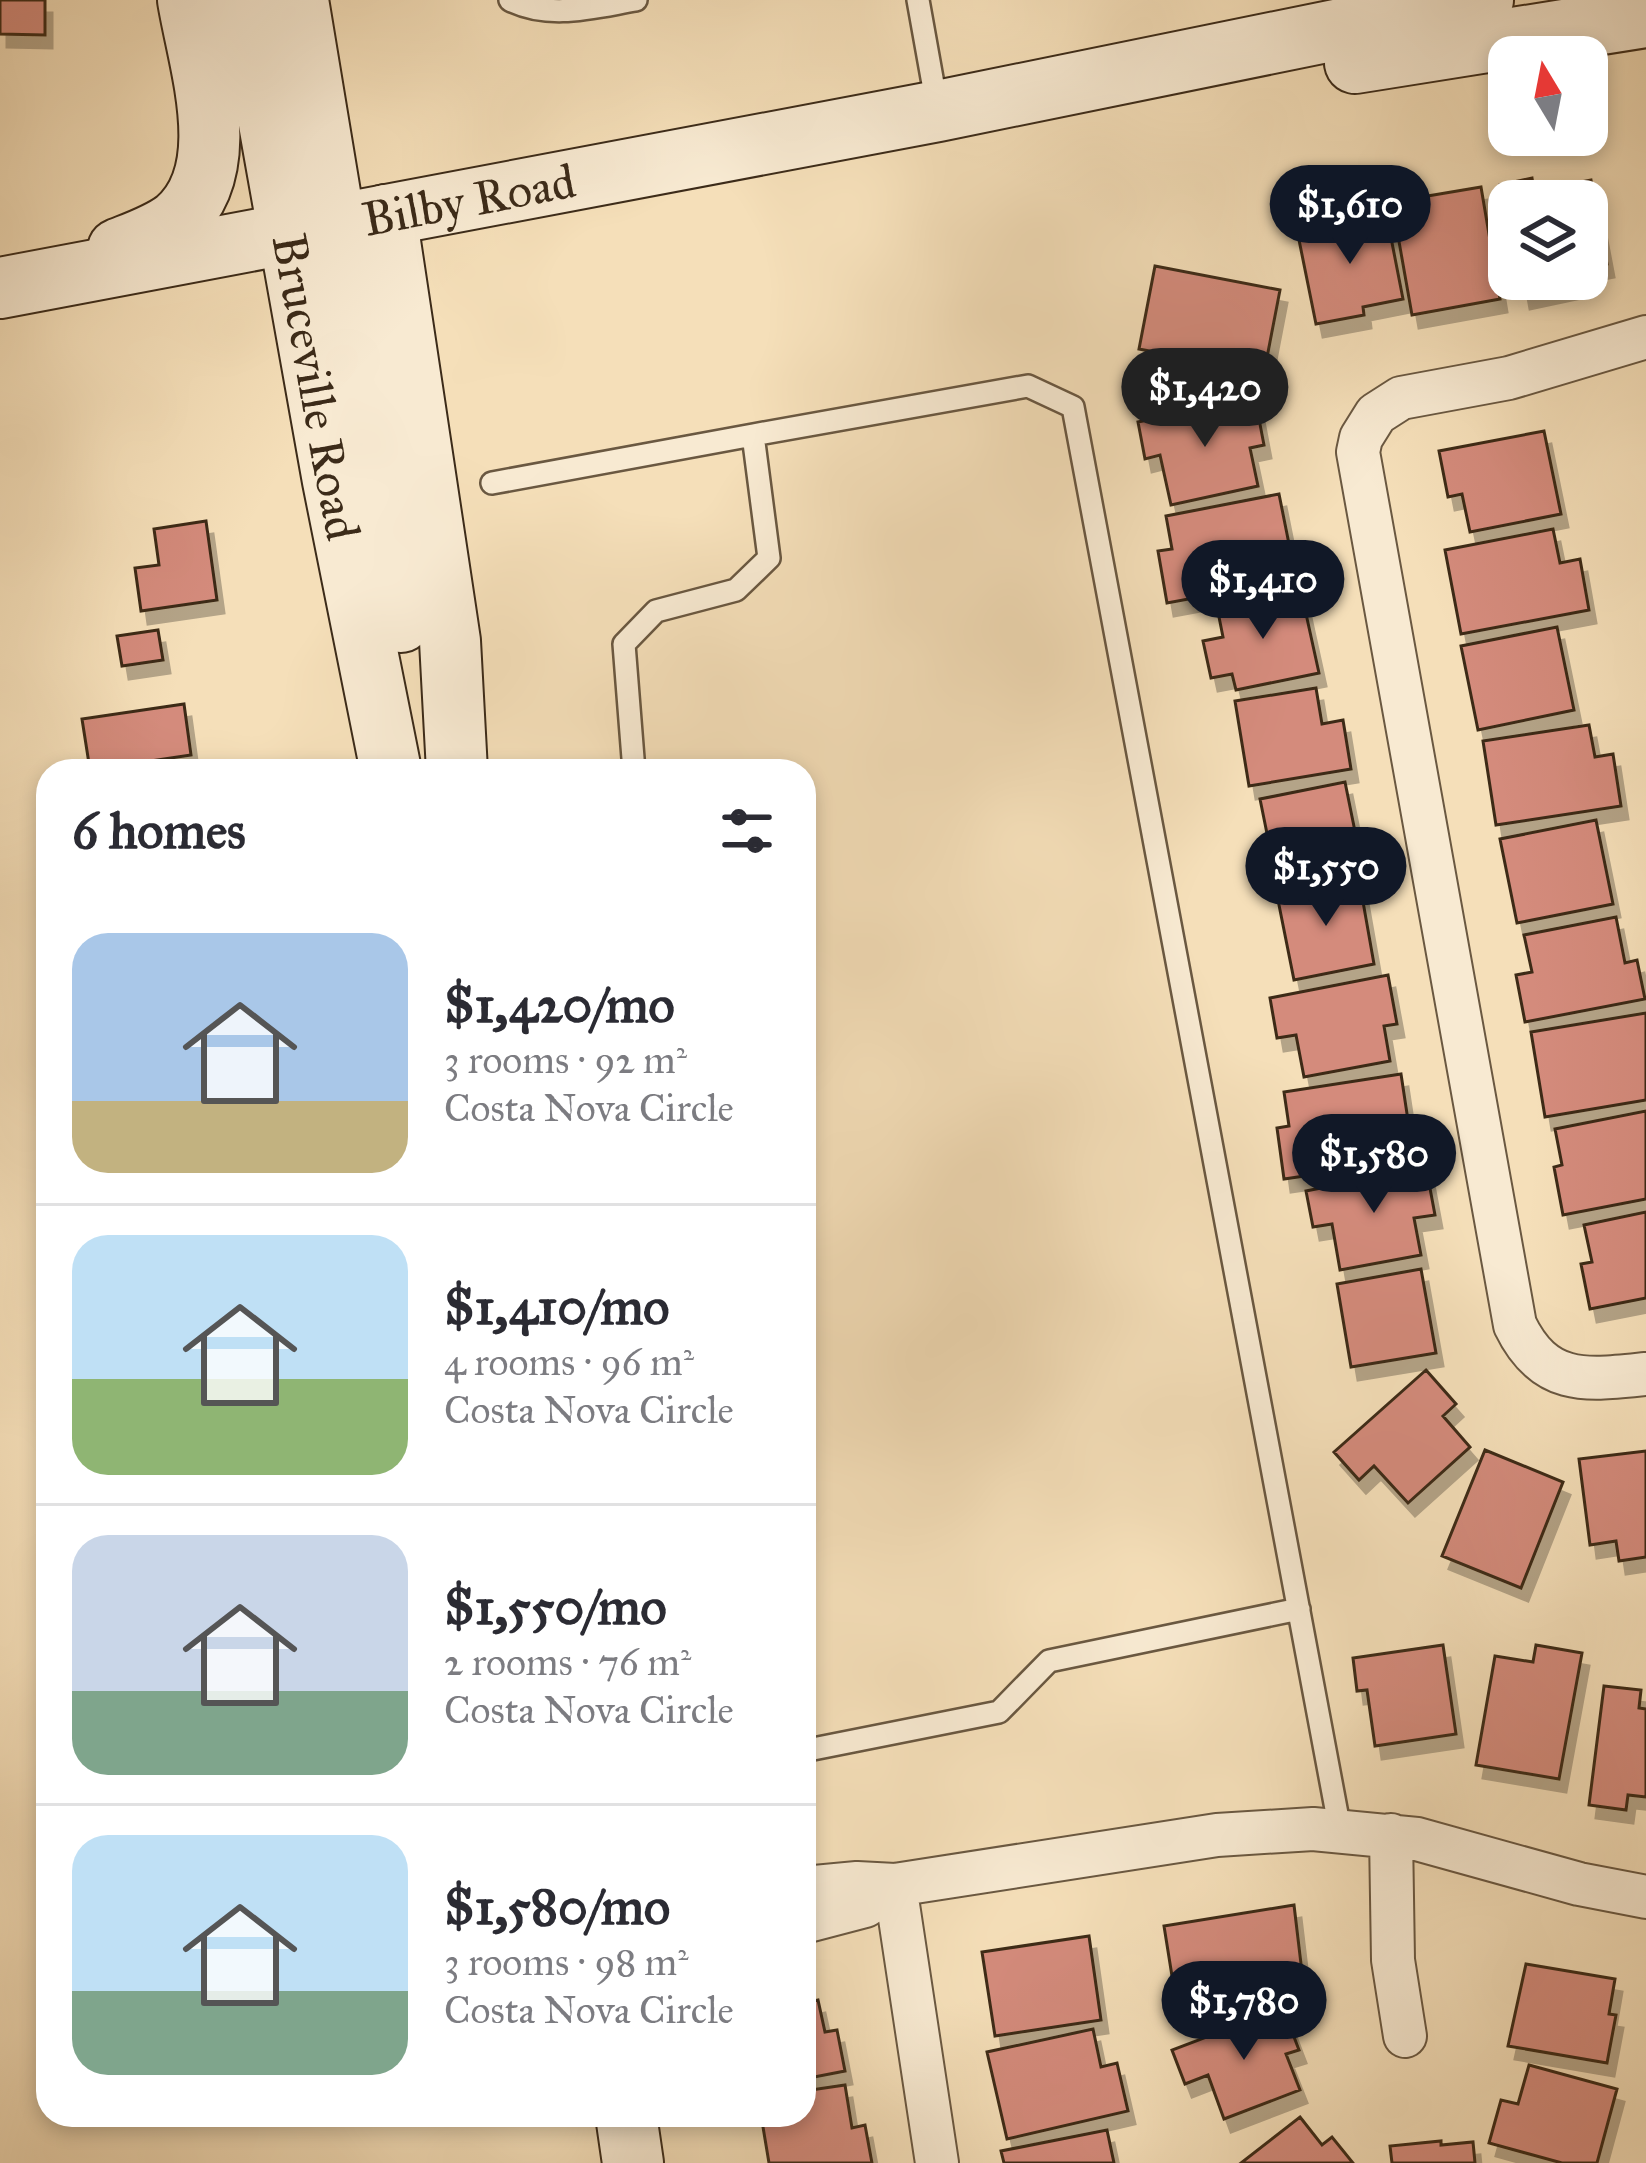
<!DOCTYPE html>
<html lang="en">
<head>
<meta charset="utf-8">
<style>
  :root { --surface:#fff; --page:#f7f7f7; --text:#2b2b33; --muted:#7c7c81; --line:#e1e1e2; --accent:#111827 }
  body { margin:0; font-family:"IM FELL Great Primer",serif; background:var(--page); color:var(--text); height:100vh; display:flex; flex-direction:column; font-size:45px; white-space:nowrap }
  * { box-sizing:border-box; margin:0 }
  p { font-size:39px; color:var(--muted) }
  .icon { flex:none; width:66px; height:66px; fill:none; stroke:currentColor; stroke-width:2; stroke-linecap:round; stroke-linejoin:round }
  .map { position:relative; flex:1; overflow:hidden }
  .panel { position:absolute; left:36px; top:759px; width:780px; height:1368px; display:flex; flex-direction:column; background:var(--surface); border-radius:36px; box-shadow:0 6px 18px #0003 }
  .panel>* { flex:none }
  .needle { width:78px; rotate:350deg }
  .tools { position:absolute; left:1488px; top:36px; display:grid; gap:24px }
  .tools a { display:grid; place-items:center; width:120px; height:120px; border-radius:24px; background:var(--surface); box-shadow:0 6px 18px #0003; font-size:60px }
  .price { position:absolute; translate:-50% -102px; padding:0 27px; border-radius:42px; background:var(--accent); color:#fff; font-size:39px; line-height:78px; filter:drop-shadow(0 3px 6px #0008) }
  .price::after { content:''; position:absolute; left:50%; top:72px; width:36px; height:27px; margin-left:-18px; background:inherit; clip-path:polygon(0 0,100% 0,50% 100%) }
  .price.on { background:#222; color:#fff }
  ul { padding:0; list-style:none }
  li { display:flex; align-items:center; gap:36px; height:300px; padding:0 36px }
  li+li { border-top:3px solid var(--line) }
  li span { display:grid; place-items:center; flex:none; width:336px; height:240px; border-radius:36px; color:#555 }
  li>.icon { margin-inline-start:auto }
  span .icon { width:144px; height:144px; fill:#fffc; stroke-width:1 }
  li b { font-size:51px }
  h2 { display:flex; justify-content:space-between; align-items:center; height:144px; padding:0 36px; font-size:51px }
  .map>svg:first-child { display:block }
  .building { fill:#d48b7b; stroke:#3c2b19; stroke-width:3; filter:url(#shadow) }
  .lines { fill:none; stroke-linecap:round; stroke-linejoin:round }
  .lane-casing { stroke:#6a5841; stroke-width:26 }
  .street-casing { stroke:#6a5841; stroke-width:46 }
  .secondary-casing { stroke:#3c2b19; stroke-width:64 }
  .lane { stroke:#f8ead2; stroke-width:21 }
  .street { stroke:#f8ead2; stroke-width:42 }
  .secondary { stroke:#f8ead2; stroke-width:60 }
  .labels { text-anchor:middle; stroke-width:10; stroke-linejoin:round; paint-order:stroke }
  .street-label { font-size:48px; fill:#3c2b19; stroke:#f8ead2 }
</style>
</head>
<body>
<div class="map">
<svg width="1646" height="2163" viewBox="0 0 1646 2163">
  <defs>
    <filter id="shadow"><feDropShadow dx="7" dy="13" stdDeviation="0" flood-color="#0004"/></filter>
  </defs>
  <rect width="100%" height="100%" fill="#f5dfb9"/>
  <filter id="stains"><feTurbulence type="fractalNoise" baseFrequency=".00167" numOctaves="4"/><feColorMatrix values="0 0 0 0 .2 0 0 0 0 .09 0 0 0 0 .02 0 0 0 .5 -.17"/></filter>
  <radialGradient id="worn" r=".72"><stop offset=".6" stop-color="#630" stop-opacity="0"/><stop offset="1" stop-color="#630" stop-opacity=".3"/></radialGradient>
  <!-- building -->
  <path class="building" d="M 0,0 L 45,0 L 45,35 L 0,34 Z
    M 1532,178 L 1534,191 L 1591,180 L 1607,264 L 1587,268 L 1587,201 L 1509,201 L 1509,226 L 1500,185 Z
    M 1481,187 L 1500,299 L 1412,315 L 1392,202 Z
    M 1386,212 L 1403,299 L 1363,307 L 1364,315 L 1316,324 L 1297,230 Z
    M 1155,266 L 1280,290 L 1264,373 L 1139,349 Z
    M 1520,279 L 1573,279 L 1574,285 L 1523,296 Z
    M 1255,398 L 1264,445 L 1250,448 L 1258,486 L 1171,505 L 1160,455 L 1145,459 L 1138,422 Z
    M 1544,431 L 1561,514 L 1470,532 L 1462,494 L 1448,497 L 1439,451 Z
    M 1279,494 L 1296,579 L 1167,603 L 1158,551 L 1172,549 L 1166,516 Z
    M 206,521 L 217,600 L 141,611 L 135,568 L 159,565 L 154,529 Z
    M 1553,529 L 1560,563 L 1580,559 L 1589,610 L 1461,634 L 1445,550 Z
    M 1301,591 L 1319,673 L 1236,690 L 1232,674 L 1211,678 L 1203,641 L 1223,637 L 1217,607 Z
    M 1557,627 L 1574,710 L 1478,730 L 1461,646 Z
    M 158,630 L 163,660 L 122,666 L 117,636 Z
    M 1316,688 L 1322,724 L 1343,720 L 1351,769 L 1249,786 L 1235,701 Z
    M 184,704 L 191,755 L 90,770 L 82,719 Z
    M 1589,725 L 1595,757 L 1613,754 L 1621,806 L 1496,825 L 1483,741 Z
    M 1345,782 L 1362,866 L 1277,883 L 1260,799 Z
    M 1596,820 L 1613,904 L 1517,923 L 1500,839 Z
    M 1359,879 L 1374,964 L 1294,980 L 1277,895 Z
    M 1616,917 L 1625,963 L 1637,960 L 1645,999 L 1525,1022 L 1516,975 L 1532,972 L 1524,935 Z
    M 1388,975 L 1397,1024 L 1384,1026 L 1390,1061 L 1304,1077 L 1296,1035 L 1277,1038 L 1270,998 Z
    M 1646,1013 L 1646,1100 L 1545,1117 L 1531,1032 Z
    M 1401,1074 L 1414,1160 L 1284,1179 L 1277,1128 L 1289,1126 L 1284,1092 Z
    M 1646,1111 L 1646,1199 L 1563,1215 L 1554,1167 L 1562,1165 L 1555,1129 Z
    M 1426,1167 L 1435,1215 L 1414,1218 L 1421,1255 L 1340,1270 L 1332,1224 L 1313,1227 L 1306,1191 Z
    M 1646,1212 L 1646,1298 L 1590,1309 L 1581,1264 L 1592,1262 L 1584,1225 Z
    M 1421,1269 L 1436,1353 L 1351,1367 L 1337,1284 Z
    M 1426,1370 L 1456,1404 L 1443,1416 L 1470,1447 L 1408,1503 L 1374,1466 L 1359,1480 L 1334,1452 Z
    M 1485,1450 L 1563,1482 L 1521,1588 L 1442,1556 Z
    M 1646,1451 L 1646,1557 L 1619,1561 L 1616,1541 L 1590,1545 L 1579,1459 Z
    M 1443,1645 L 1456,1734 L 1375,1746 L 1367,1690 L 1357,1691 L 1353,1658 Z
    M 1536,1645 L 1582,1653 L 1559,1779 L 1476,1765 L 1495,1656 L 1533,1662 Z
    M 1604,1686 L 1641,1690 L 1639,1708 L 1646,1709 L 1646,1797 L 1628,1795 L 1626,1810 L 1589,1805 Z
    M 1294,1905 L 1304,1989 L 1194,2007 L 1189,1974 L 1172,1976 L 1164,1926 Z
    M 1089,1936 L 1101,2020 L 995,2036 L 982,1952 Z
    M 1526,1964 L 1615,1979 L 1609,2014 L 1616,2015 L 1607,2063 L 1508,2046 Z
    M 818,2000 L 825,2032 L 837,2030 L 845,2071 L 804,2079 L 804,2003 Z
    M 1283,2008 L 1299,2050 L 1286,2054 L 1300,2090 L 1224,2119 L 1208,2075 L 1185,2084 L 1172,2050 Z
    M 1093,2029 L 1101,2067 L 1117,2063 L 1128,2111 L 1007,2139 L 987,2052 Z
    M 1529,2065 L 1617,2089 L 1597,2163 L 1562,2163 L 1489,2143 L 1501,2100 L 1518,2104 Z
    M 845,2085 L 852,2128 L 865,2125 L 872,2163 L 769,2163 L 761,2115 L 804,2115 L 804,2091 Z
    M 1300,2117 L 1322,2145 L 1332,2137 L 1353,2163 L 1241,2163 Z
    M 1107,2130 L 1114,2163 L 1004,2163 L 1001,2151 Z
    M 1441,2141 L 1441,2145 L 1473,2142 L 1475,2163 L 1392,2163 L 1390,2146 Z"/>
  <g class="lines">
    <defs>
      <path id="lane" d="M 510,0 C 550,20 594,7 636,0
        M 918,0 L 937,106
        M 492,483 L 753,435
        M 634,771 L 624,644 L 656,611 L 736,590 L 769,558 L 753,435 L 1028,386 L 1073,407 L 1340,1830
        M 804,1743 L 813,1749 L 999,1712 L 1049,1661 L 1299,1609"/>
      <path id="street" d="M 1646,337 L 1509,378 L 1401,398 L 1376,414 L 1361,438 L 1358,452 L 1515,1325 C 1545,1387 1587,1380 1646,1374
        M 1391,1835 L 1393,1960 L 1405,2036
        M 895,1885 L 937,2163
        M 804,1888 L 857,1883 L 895,1885 L 1217,1835 L 1313,1829 L 1417,1839 L 1579,1884 L 1646,1897
        M 804,1922 L 865,1906 L 895,1885"/>
      <g id="secondary">
        <path id="s1" d="M 247,0 L 333,481 L 391,771"/>
        <path d="M 298,0 L 401,622"/>
        <path d="M 1355,63 L 1646,17"/>
        <path d="M 386,215 L 450,641 L 457,771"/>
        <path d="M 118,249 C 138,241 159,234 176,221 C 236,171 199,66 188,0"/>
        <path id="s2" d="M 0,288 L 938,111 L 1483,0"/>
        <path d="M 626,2115 L 633,2163"/>
      </g>
    </defs>
    <!-- lane casing -->
    <use href="#lane" class="lane-casing"/>
    <!-- street casing -->
    <use href="#street" class="street-casing"/>
    <!-- secondary casing -->
    <use href="#secondary" class="secondary-casing"/>
    <!-- lane -->
    <use href="#lane" class="lane"/>
    <!-- street -->
    <use href="#street" class="street"/>
    <!-- secondary -->
    <use href="#secondary" class="secondary"/>
  </g>
  <g class="labels">
    <!-- street labels -->
    <g class="street-label">
      <text dy="17" stroke="none"><textPath href="#s2" startOffset="477">Bilby Road</textPath></text>
      <text dy="17" stroke="none"><textPath href="#s1" startOffset="393">Bruceville Road</textPath></text>
    </g>
  </g>
  <rect width="100%" height="100%" filter="url(#stains)"/>
  <rect width="100%" height="100%" fill="url(#worn)"/>
</svg>
<div class="tools">
<a><svg class="needle" viewBox="-14 -14 28 28"><path d="M0-13l5 13h-10z" fill="#e53935"/><path d="M0 13l5-13h-10z" fill="#7c7c81"/></svg></a>
<a><svg class="icon" aria-label="layers" viewBox="0 0 24 24"><path d="M12 4l9 5-9 5-9-5zM3 14l9 5 9-5"/></svg></a>
</div>
<b class="price" style="left:1350px;top:267px">$1,610</b>
<b class="price on" style="left:1205px;top:450px">$1,420</b>
<b class="price" style="left:1263px;top:642px">$1,410</b>
<b class="price" style="left:1326px;top:929px">$1,550</b>
<b class="price" style="left:1374px;top:1216px">$1,580</b>
<b class="price" style="left:1244px;top:2063px">$1,780</b>
<section class="panel">
<h2>6 homes<svg class="icon" aria-label="filters" viewBox="0 0 24 24"><path d="M4 7h16M4 17h16"/><circle cx="9" cy="7" r="2"/><circle cx="15" cy="17" r="2"/></svg></h2>
<ul>
<li><span style="background:linear-gradient(#a9c7e8 70%,#c2b280 0)"><svg class="icon" aria-label="home" viewBox="0 0 24 24"><path d="M3 11l9-7 9 7M6 9v11h12V9"/></svg></span><div><b>$1,420/mo</b><p>3 rooms · 92 m²</p><p>Costa Nova Circle</p></div></li>
<li><span style="background:linear-gradient(#bfe0f5 60%,#8fb573 0)"><svg class="icon" aria-label="home" viewBox="0 0 24 24"><path d="M3 11l9-7 9 7M6 9v11h12V9"/></svg></span><div><b>$1,410/mo</b><p>4 rooms · 96 m²</p><p>Costa Nova Circle</p></div></li>
<li><span style="background:linear-gradient(#c9d6e8 65%,#7fa58c 0)"><svg class="icon" aria-label="home" viewBox="0 0 24 24"><path d="M3 11l9-7 9 7M6 9v11h12V9"/></svg></span><div><b>$1,550/mo</b><p>2 rooms · 76 m²</p><p>Costa Nova Circle</p></div></li>
<li><span style="background:linear-gradient(#bfe0f5 65%,#7fa58c 0)"><svg class="icon" aria-label="home" viewBox="0 0 24 24"><path d="M3 11l9-7 9 7M6 9v11h12V9"/></svg></span><div><b>$1,580/mo</b><p>3 rooms · 98 m²</p><p>Costa Nova Circle</p></div></li>
</ul>
</section>
</div>
</body>
</html>
